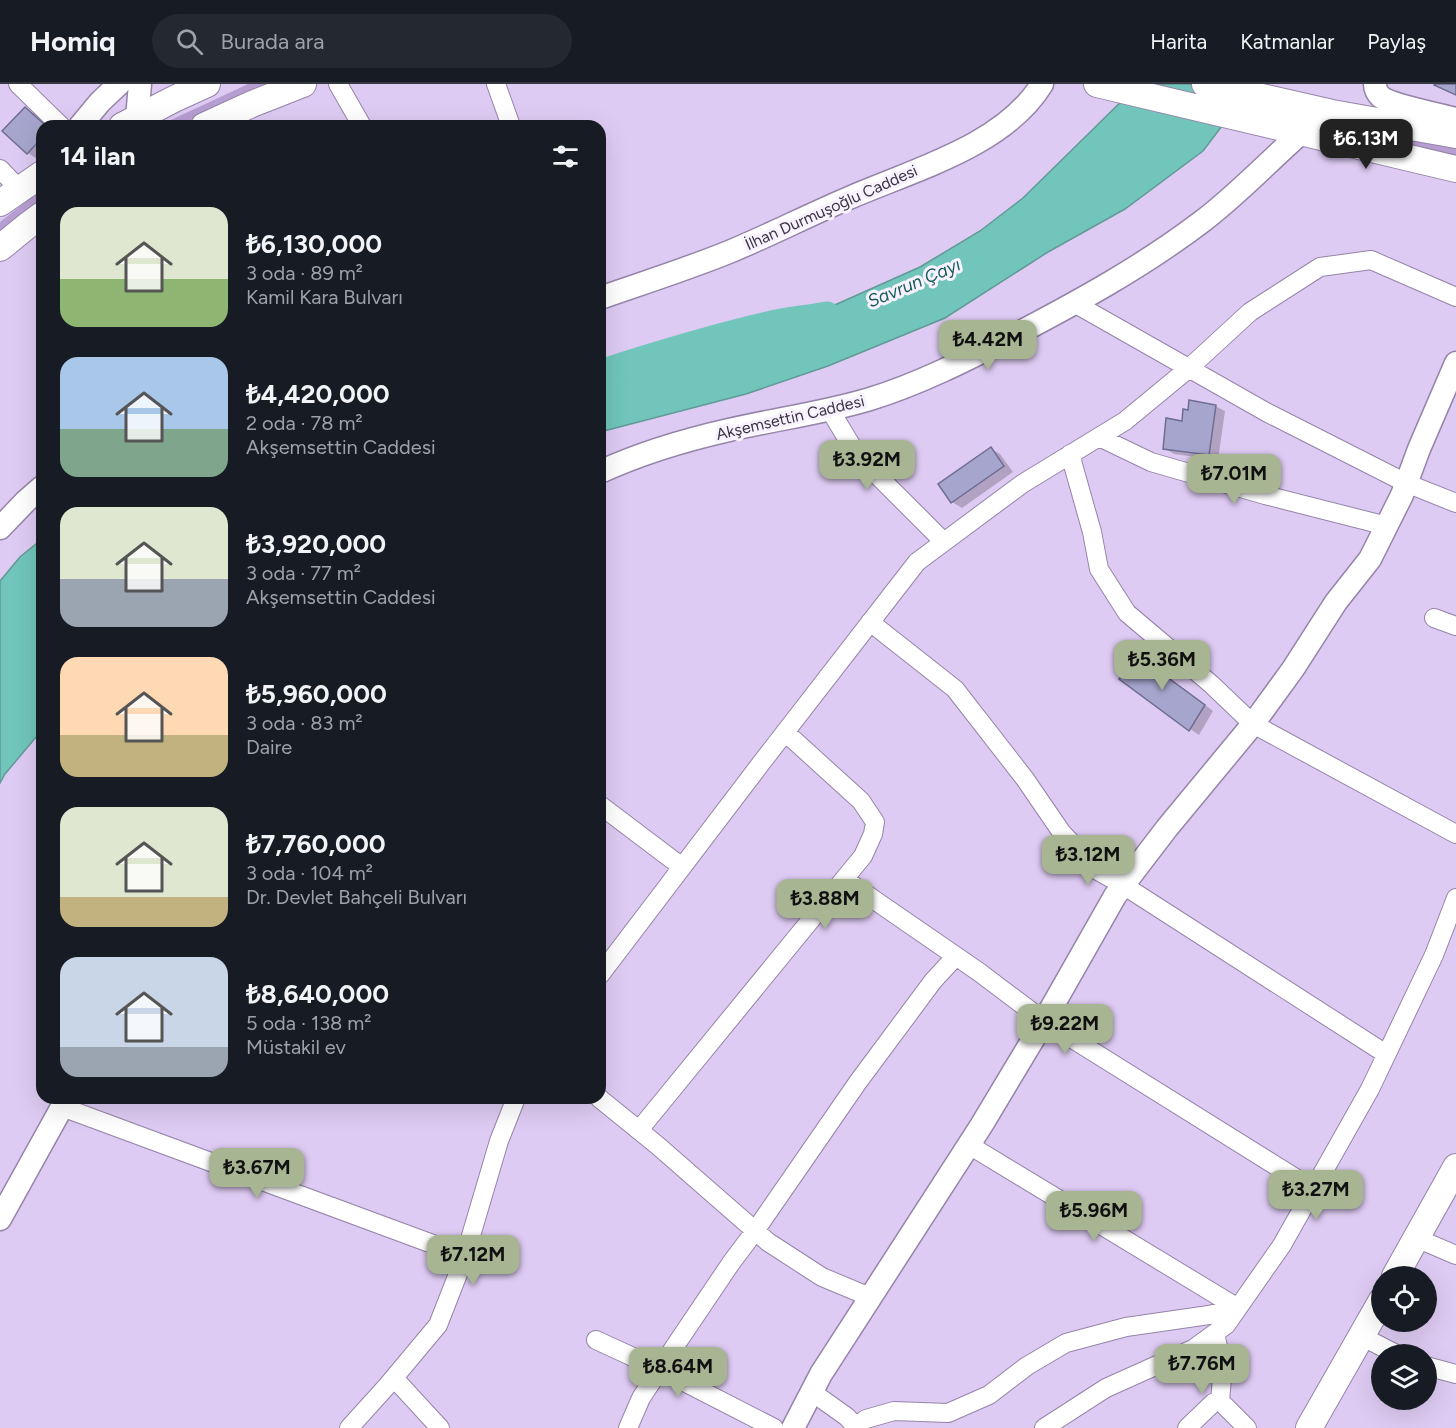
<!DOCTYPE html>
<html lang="tr">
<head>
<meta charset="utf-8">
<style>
  :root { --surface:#171b24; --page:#242831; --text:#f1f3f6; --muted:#9ea1a6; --line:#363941; --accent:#a8b593 }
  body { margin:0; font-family:Figtree,sans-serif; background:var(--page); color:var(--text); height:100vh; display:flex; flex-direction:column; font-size:22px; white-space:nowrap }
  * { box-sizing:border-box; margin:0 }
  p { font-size:20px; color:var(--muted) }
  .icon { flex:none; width:33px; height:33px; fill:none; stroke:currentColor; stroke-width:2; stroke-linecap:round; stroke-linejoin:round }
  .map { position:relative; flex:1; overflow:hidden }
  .panel { position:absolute; left:36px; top:36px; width:570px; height:984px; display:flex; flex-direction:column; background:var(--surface); border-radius:18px; box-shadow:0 6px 24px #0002 }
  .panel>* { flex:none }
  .buttons { position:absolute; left:1371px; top:1182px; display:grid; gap:12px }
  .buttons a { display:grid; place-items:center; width:66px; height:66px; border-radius:50%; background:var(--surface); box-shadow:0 6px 24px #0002; font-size:30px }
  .price { position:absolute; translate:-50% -51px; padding:0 14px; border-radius:12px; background:var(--accent); color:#111; font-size:20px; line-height:39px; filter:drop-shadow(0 2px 3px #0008) }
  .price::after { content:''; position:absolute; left:50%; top:36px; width:18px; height:14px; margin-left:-9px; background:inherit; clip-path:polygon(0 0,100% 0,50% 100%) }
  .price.active { background:#222; color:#fff }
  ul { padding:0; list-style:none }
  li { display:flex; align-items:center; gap:18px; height:150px; padding:0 24px }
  li span { display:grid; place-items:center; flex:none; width:168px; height:120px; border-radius:18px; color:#555 }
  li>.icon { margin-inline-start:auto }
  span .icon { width:72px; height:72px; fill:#fffc; stroke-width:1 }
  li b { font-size:26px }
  h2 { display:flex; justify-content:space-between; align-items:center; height:72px; padding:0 24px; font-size:26px }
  header { display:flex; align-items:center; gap:36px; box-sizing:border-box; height:84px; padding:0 30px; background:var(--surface); border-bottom:2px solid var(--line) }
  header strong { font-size:28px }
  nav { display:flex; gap:33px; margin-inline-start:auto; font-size:21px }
  .search { width:420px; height:54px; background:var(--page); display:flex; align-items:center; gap:15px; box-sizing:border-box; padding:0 21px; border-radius:33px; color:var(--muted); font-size:22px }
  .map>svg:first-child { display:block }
  .green { fill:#b79ed2 }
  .water { fill:#71c5bb; stroke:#619a97; stroke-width:1.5 }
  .shadow { fill:#0003 }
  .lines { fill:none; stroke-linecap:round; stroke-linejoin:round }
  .river { stroke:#71c5bb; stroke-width:27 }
  .building { fill:#a6a5cd; stroke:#6f6d93; stroke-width:1.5 }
  .minor-casing { stroke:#9584a9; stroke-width:20 }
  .tertiary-casing { stroke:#9584a9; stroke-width:25 }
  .secondary-casing { stroke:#9584a9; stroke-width:28 }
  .minor { stroke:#fff; stroke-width:18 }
  .tertiary { stroke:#fff; stroke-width:22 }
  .secondary { stroke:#fff; stroke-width:26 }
  .labels { text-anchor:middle; stroke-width:6; stroke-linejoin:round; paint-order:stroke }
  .street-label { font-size:16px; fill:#3b3443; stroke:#f8f2ff }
  .water-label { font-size:18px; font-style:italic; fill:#175d57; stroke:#f8f2ff }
</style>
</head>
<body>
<header>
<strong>Homiq</strong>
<div class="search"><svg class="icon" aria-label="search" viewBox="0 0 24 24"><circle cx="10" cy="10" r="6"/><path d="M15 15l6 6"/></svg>Burada ara</div>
<nav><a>Harita</a><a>Katmanlar</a><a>Paylaş</a></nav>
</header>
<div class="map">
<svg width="1456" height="1344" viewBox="0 0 1456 1344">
  <rect width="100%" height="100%" fill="#decbf3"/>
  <!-- green -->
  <path class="green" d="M 248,0 L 270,0 L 177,42 L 158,42 Z
    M 1337,42 L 1434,58 L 1456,63 L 1456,73 Z
    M 42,107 L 42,117 L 0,149 L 0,138 L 28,116 Z"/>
  <!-- water -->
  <path class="water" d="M 1139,0 L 1254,0 L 1203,67 L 1125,125 L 1048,168 L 945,234 L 828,282 L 746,310 L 600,348 L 600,287 L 690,267 L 766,246 L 837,220 L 920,183 L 980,147 L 1023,114 Z
    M 42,455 L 42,646 L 5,690 L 0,699 L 0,497 L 20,473 Z"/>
  <!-- shadow -->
  <path class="shadow" d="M 25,25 L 35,30 L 48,42 L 42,42 L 42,70 L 37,75 L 28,69 Z
    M 1215,322 L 1225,327 L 1218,376 L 1174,370 L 1164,364 L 1183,338 Z
    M 991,365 L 1000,370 L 1013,388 L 962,424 L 952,418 L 940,400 Z
    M 1156,579 L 1166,585 L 1173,597 L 1213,627 L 1199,651 L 1190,645 Z"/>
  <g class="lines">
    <!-- river -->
    <path class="river" d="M 600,289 C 656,271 711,254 768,241 C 787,236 807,235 827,231"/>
  </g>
  <!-- building -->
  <path class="building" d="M 1435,0 L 1456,0 L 1456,11 L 1434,1 Z
    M 25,23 L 46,42 L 42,42 L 42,54 L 27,70 L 2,47 Z
    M 1189,316 L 1216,321 L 1209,371 L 1163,365 L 1166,334 L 1182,337 L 1183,325 L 1188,326 Z
    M 991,363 L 1004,382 L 951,419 L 938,400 Z
    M 1139,570 L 1157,578 L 1163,590 L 1205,621 L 1189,647 L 1119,595 Z"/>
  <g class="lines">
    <defs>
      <path id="minor" d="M 18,0 L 61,42
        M 338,0 L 362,42
        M 496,0 L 511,42
        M 0,85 L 19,105
        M 1074,219 L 1266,328 L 1406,399 L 1456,419
        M 830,326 L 857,371 L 944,458
        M 1099,353 L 1151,378 L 1265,411 L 1387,442
        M 1070,370 L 1092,448 L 1099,485 L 1127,529 L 1211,600 L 1253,640 L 1456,750
        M 1434,534 L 1456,542
        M 870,538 L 955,605 L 1025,695 L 1062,749 L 1098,787 L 1123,801 L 1386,970
        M 600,721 L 682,783
        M 844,795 L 979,888 L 1044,937 L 1313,1105
        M 600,891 L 762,678 L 917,478 L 1022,400 L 1125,337 L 1188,285 L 1250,228 L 1320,183 L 1371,176 L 1456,213
        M 599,1014 L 657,1061 L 768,1158 L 822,1193 L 870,1213
        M 62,1023 L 465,1172
        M 639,1046 L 863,772 L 873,750 L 875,738 L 861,717 L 785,648
        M 969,1061 L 1238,1224
        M 1416,1154 L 1456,1171
        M 1215,1250 L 1223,1283 L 1220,1317 L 1247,1344
        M 1361,1252 L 1396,1270
        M 596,1256 L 659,1285 L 774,1344
        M 1426,1282 L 1456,1290
        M 394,1294 L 440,1344
        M 812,1308 L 847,1333 L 857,1344
        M 349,1344 L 387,1302 L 438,1241 L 465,1172 L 499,1057 L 516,1014
        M 628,1344 L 641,1314 L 675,1262 L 731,1179 L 755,1147 L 858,998 L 933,897 L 956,872
        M 854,1344 L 866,1335 L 894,1327 L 948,1329 L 989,1311 L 1027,1282 L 1066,1259 L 1126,1243 L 1209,1231 L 1238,1224
        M 1044,1344 L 1106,1304 L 1193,1265 L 1226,1241 L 1282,1161 L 1370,1005 L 1434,871 L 1456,814
        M 1187,1344 L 1213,1319 L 1220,1317"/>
      <path id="tertiary" d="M 1375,0 C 1375,5 1377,9 1381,13 C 1391,21 1441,31 1456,35
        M 80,42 L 100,18 L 119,0
        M 135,42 L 137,34 L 140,0
        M 600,214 C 643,199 687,185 729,168 C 770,151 809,131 849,114 C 913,86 1004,62 1042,0
        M 600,388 C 641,369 685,356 729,346 C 776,335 824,329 870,315 C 919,300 966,276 1011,253 C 1078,218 1144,182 1204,136 C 1239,109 1269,77 1302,48
        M 0,444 L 26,417 L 42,403
        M 0,1135 L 67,1014
        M 793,1344 L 821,1290 L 981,1042 L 1044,937 L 1115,812 L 1167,744 L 1253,640 L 1293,585 L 1336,518 L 1370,475 L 1402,411 L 1419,365 L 1456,279"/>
      <path id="secondary" d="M 1097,0 L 1456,85
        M 1205,0 L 1332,29 L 1456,51
        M 122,42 L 174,15 L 207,0
        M 204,42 L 252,20 L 303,0
        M 0,119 L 42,90
        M 0,164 L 27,142 L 42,131
        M 1395,1192 L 1456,1083
        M 1309,1344 L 1382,1216"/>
    </defs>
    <!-- minor casing -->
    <use href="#minor" class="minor-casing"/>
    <!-- tertiary casing -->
    <use href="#tertiary" class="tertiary-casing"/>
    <!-- secondary casing -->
    <use href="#secondary" class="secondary-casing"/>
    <!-- minor -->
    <use href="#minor" class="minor"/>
    <!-- tertiary -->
    <use href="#tertiary" class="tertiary"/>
    <!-- secondary -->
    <use href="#secondary" class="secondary"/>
  </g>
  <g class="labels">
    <!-- street labels -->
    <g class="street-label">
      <text transform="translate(831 123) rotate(-24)" y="6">İlhan Durmuşoğlu Caddesi</text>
      <text transform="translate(790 333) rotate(-13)" y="6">Akşemsettin Caddesi</text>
    </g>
    <!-- water labels -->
    <g class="water-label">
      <text transform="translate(914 199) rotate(-23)" y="6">Savrun Çayı</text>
    </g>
  </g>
</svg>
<div class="buttons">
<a><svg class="icon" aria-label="locate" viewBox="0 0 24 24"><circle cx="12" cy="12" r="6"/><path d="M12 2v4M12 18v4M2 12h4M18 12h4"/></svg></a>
<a><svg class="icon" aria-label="layers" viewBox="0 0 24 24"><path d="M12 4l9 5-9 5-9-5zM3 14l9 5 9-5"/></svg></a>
</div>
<b class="price active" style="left:1366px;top:86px">₺6.13M</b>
<b class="price" style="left:988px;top:287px">₺4.42M</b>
<b class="price" style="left:867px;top:407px">₺3.92M</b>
<b class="price" style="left:1234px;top:421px">₺7.01M</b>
<b class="price" style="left:1162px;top:607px">₺5.36M</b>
<b class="price" style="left:1088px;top:802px">₺3.12M</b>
<b class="price" style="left:825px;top:846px">₺3.88M</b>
<b class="price" style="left:1065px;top:971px">₺9.22M</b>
<b class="price" style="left:257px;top:1115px">₺3.67M</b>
<b class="price" style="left:1316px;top:1137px">₺3.27M</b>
<b class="price" style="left:1094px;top:1158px">₺5.96M</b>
<b class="price" style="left:473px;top:1202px">₺7.12M</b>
<b class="price" style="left:1202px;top:1311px">₺7.76M</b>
<b class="price" style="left:678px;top:1314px">₺8.64M</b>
<section class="panel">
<h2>14 ilan<svg class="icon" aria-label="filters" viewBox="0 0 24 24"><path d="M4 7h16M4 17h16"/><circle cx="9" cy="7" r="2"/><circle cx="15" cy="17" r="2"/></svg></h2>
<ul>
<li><span style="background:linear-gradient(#dfe7d0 60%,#8fb573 0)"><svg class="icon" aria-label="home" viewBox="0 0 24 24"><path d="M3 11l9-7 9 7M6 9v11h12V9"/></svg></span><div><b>₺6,130,000</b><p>3 oda · 89 m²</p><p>Kamil Kara Bulvarı</p></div></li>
<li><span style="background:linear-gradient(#a9c7e8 60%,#7fa58c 0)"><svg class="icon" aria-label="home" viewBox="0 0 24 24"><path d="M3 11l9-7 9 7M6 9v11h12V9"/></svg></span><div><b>₺4,420,000</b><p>2 oda · 78 m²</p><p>Akşemsettin Caddesi</p></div></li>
<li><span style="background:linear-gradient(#dfe7d0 60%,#9aa5b1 0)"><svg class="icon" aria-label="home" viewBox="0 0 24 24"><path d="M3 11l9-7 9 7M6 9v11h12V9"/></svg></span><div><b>₺3,920,000</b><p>3 oda · 77 m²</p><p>Akşemsettin Caddesi</p></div></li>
<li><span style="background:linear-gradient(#ffd9b3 65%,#c2b280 0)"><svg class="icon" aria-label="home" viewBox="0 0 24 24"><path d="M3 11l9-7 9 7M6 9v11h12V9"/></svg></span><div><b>₺5,960,000</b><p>3 oda · 83 m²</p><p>Daire</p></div></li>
<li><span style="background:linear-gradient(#dfe7d0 75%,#c2b280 0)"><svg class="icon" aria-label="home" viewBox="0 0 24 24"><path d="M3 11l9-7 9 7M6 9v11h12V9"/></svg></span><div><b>₺7,760,000</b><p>3 oda · 104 m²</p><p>Dr. Devlet Bahçeli Bulvarı</p></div></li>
<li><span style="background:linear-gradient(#c9d6e8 75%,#9aa5b1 0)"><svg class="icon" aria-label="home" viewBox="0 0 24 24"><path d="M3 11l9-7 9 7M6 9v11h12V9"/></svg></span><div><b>₺8,640,000</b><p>5 oda · 138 m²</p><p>Müstakil ev</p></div></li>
</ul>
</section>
</div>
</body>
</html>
